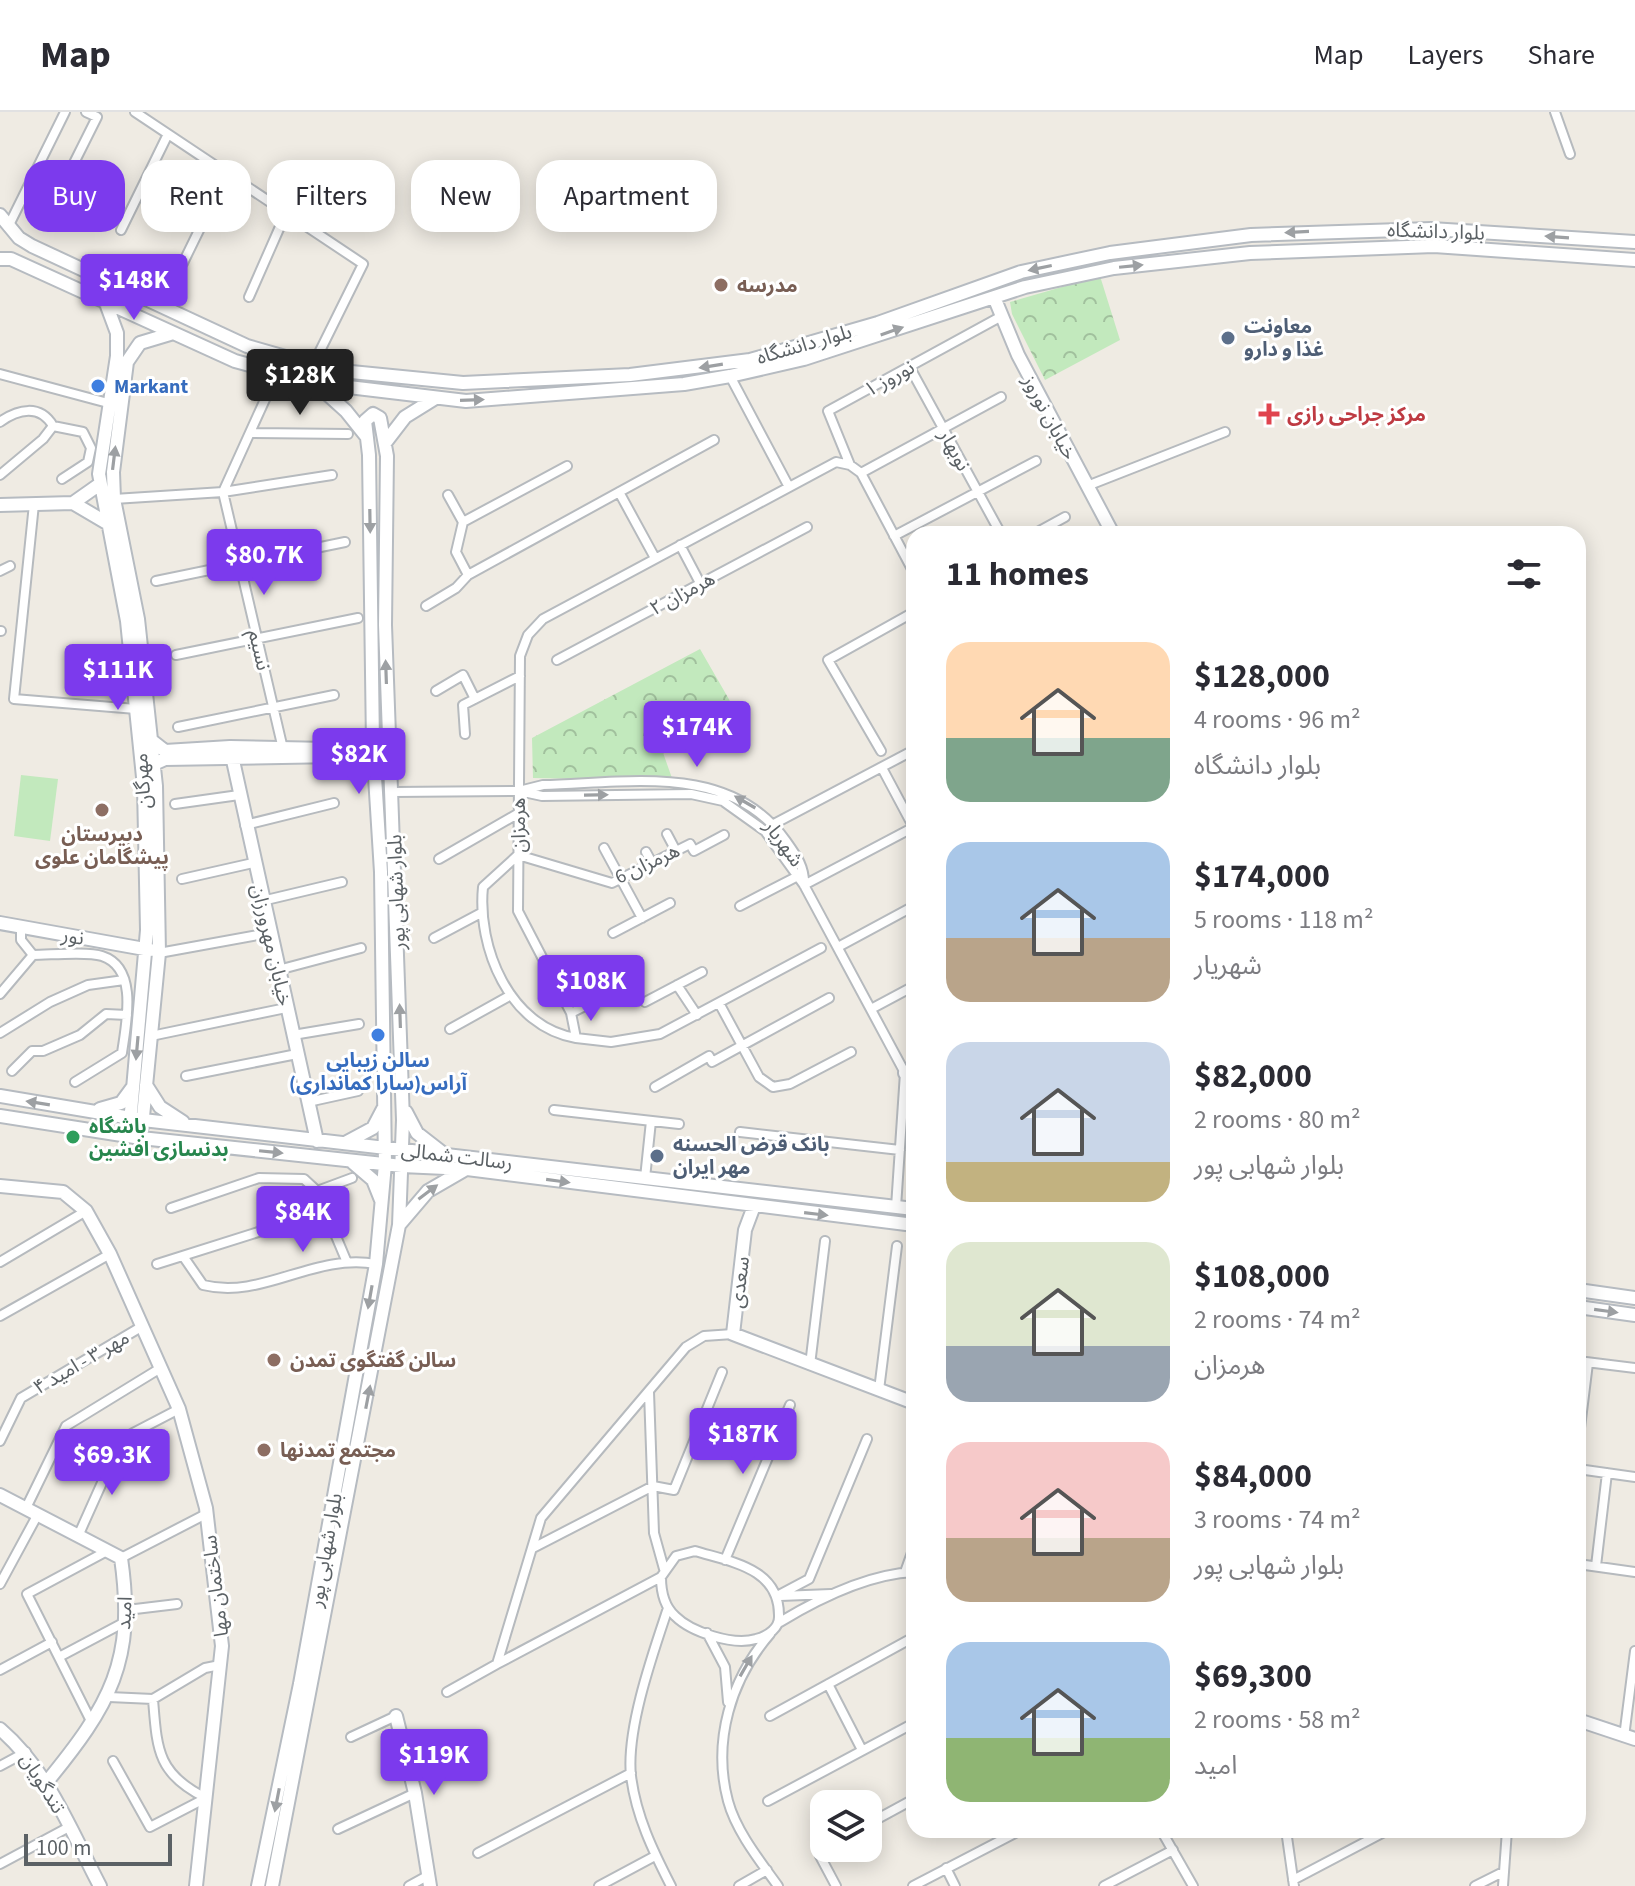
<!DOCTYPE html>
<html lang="en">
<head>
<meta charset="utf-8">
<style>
  :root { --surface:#fff; --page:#f2f2f3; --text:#2b2b33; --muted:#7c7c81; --line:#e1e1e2; --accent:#7c3aed }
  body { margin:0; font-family:"Source Sans 3","Noto Sans Arabic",sans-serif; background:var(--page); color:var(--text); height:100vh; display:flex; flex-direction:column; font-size:30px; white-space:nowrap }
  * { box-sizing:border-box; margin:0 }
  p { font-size:26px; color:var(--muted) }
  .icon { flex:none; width:44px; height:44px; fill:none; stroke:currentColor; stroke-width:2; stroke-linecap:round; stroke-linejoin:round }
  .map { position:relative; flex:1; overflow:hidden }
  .side { position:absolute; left:906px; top:414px; width:680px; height:1312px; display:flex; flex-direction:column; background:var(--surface); border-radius:24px; box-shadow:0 4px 20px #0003 }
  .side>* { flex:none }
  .hud { position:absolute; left:24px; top:48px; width:760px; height:72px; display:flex; gap:16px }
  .controls { position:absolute; left:810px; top:1678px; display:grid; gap:16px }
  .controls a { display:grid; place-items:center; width:72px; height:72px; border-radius:16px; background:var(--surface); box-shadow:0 4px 20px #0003; font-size:40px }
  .scale { position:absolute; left:24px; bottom:20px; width:148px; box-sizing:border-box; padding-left:8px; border:4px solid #5b6165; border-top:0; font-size:22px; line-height:28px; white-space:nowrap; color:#5b6165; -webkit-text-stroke:6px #fff; paint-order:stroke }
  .price { position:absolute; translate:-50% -68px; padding:0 18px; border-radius:8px; background:var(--accent); color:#fff; font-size:26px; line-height:52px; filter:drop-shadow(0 2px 4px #0008) }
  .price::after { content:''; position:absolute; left:50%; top:48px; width:24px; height:18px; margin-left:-12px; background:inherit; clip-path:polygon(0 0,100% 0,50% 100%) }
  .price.selected { background:#222; color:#fff }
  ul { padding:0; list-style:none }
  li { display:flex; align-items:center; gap:24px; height:200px; padding:0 40px }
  li span { display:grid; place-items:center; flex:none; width:224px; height:160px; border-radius:24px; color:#555 }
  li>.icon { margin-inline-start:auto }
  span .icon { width:96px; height:96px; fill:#fffc; stroke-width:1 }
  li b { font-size:34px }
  h2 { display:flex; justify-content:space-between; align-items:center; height:96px; padding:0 40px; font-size:34px }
  .pill { padding:0 28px; border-radius:24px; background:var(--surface); box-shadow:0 4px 20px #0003; font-size:28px; line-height:72px }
  .pill.selected { background:var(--accent); color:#fff }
  header { display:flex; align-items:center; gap:48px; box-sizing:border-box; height:112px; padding:0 40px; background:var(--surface); border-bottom:2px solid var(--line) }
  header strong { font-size:38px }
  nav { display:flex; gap:44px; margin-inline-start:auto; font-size:28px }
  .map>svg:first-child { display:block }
  .grass { fill:#c2e9bd }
  .park { fill:url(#park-crowns) }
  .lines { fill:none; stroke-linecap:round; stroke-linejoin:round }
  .street-casing { stroke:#b6babe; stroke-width:12 }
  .secondary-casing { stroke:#b6bbc1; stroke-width:16 }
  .street { stroke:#fff; stroke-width:8 }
  .secondary { stroke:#fff; stroke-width:12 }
  .oneway { fill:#9da0a3 }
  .education-dot { fill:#8d6e63; stroke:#fff; stroke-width:3 }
  .service-dot { fill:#5c6f8a; stroke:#fff; stroke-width:3 }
  .shop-dot { fill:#3f7fe0; stroke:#fff; stroke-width:3 }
  .health-dot { fill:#e0444e; stroke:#fff; stroke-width:3 }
  .leisure-dot { fill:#2e9e5b; stroke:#fff; stroke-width:3 }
  .labels { text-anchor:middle; stroke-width:6; stroke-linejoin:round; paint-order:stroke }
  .street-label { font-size:20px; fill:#5b6165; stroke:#fff }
  .education-label { font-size:20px; font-weight:bold; fill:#785e54; stroke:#fff; text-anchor:start }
  .service-label { font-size:20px; font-weight:bold; fill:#4e5e75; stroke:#fff; text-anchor:start }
  .shop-label { font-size:20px; font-weight:bold; fill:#366cbe; stroke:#fff; text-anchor:start }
  .health-label { font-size:20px; font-weight:bold; fill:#be3a42; stroke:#fff; text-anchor:start }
  .leisure-label { font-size:20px; font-weight:bold; fill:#27864d; stroke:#fff; text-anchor:start }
</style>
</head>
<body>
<header>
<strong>Map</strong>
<nav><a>Map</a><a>Layers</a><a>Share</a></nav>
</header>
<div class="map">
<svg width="1635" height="1774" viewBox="0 0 1635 1774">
  <defs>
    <pattern id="park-crowns" width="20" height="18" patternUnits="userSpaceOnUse" patternTransform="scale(2)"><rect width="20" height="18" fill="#c2e9bd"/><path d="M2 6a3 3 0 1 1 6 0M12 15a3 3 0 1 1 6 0" fill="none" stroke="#a1c09d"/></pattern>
  </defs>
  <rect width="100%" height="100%" fill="#efebe3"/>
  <!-- grass -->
  <path class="grass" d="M 21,663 L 58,667 L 50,729 L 14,724 Z"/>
  <!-- park -->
  <path class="park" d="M 1100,164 L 1120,228 L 1045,268 L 1012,202 L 1010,190 Z
    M 700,537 L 734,596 L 661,635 L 673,669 L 533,666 L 532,626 Z"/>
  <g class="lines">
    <defs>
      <path id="street" d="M 135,0 L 363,152 L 313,253
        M 1555,0 L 1570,42
        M 55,89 L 97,5 L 86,0
        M 8,115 L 65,0
        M 121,118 L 168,22
        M 183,151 L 227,61
        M 249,185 L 286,101
        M 909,254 L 1001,422
        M 277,261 L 223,380 L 283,637
        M 0,262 L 108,291
        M 730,264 L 789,375
        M 0,310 C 18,297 40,292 53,314 L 83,320 L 91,336 L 88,350 L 62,367
        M 250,321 L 348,322
        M 850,353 L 828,299 L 1000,205
        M 861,361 L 1001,285
        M 0,363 L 43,327 L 53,314
        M 1087,374 L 1225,320
        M 619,380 L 655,446
        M 448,383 L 463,410 L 456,440 L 468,463
        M 114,387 L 223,380 L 332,363
        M 34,392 L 14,587 L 136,597
        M 463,410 L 567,354
        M 1034,422 L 1065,405
        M 894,424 L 1036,349
        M 680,433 L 700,471
        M 0,459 L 10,454
        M 156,469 L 345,430
        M 426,494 L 456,476 L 468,463 L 714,328
        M 0,519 L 1,519
        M 176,543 L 358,506
        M 557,548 L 807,415
        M 436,579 L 463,563 L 475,587
        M 178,615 L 334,583
        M 465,622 L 463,593 L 520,564
        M 881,639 L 828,548 L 914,500
        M 882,656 L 914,716
        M 523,678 L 543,673 C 628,671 730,650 786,729 C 796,743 805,755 804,773
        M 393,680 L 519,679 L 542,684 L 691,682 L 723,689 L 765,719 L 804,773 L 905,961 L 896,1095
        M 175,692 L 239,683
        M 245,713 L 334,691
        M 770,714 L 914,638
        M 667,722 L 676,739
        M 604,736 L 642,806
        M 646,740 L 652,751
        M 439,747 L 519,701
        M 182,767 L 253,751
        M 804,773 L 914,715
        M 262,789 L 342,770
        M 740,794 L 796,765
        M 21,815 L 21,828 L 33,843 C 50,843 87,839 102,844 C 139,856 126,912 122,941 L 75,970
        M 613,821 L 670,791
        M 434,826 L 481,801
        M 838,835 L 914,794
        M 821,836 L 660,922 L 611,930 L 576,926 L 571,901 L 518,799 L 520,544 L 528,523 L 543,507 L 836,350 L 850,353 L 861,361 L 914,461
        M 159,841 L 269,821
        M 278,858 L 361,836
        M 553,866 L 581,851
        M 677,873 L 697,903
        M 0,882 L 33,843
        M 645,890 L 702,860
        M 719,891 L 759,965 L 773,975 L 790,972 L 851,940
        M 871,897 L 914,874
        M 571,901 L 601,886
        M 450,917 L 511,883
        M 0,921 L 50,890 L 88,873 L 124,868
        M 293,923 L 359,912
        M 151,924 L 286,896
        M 576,926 C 509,915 477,835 483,775 L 518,743 L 612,771 L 690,732 L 694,739 L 724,723
        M 12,959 L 32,939 L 43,939 L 80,923 L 106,902 L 127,903
        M 186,964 L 297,942
        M 655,975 L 709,944 L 712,950 L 829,886
        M 308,990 L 358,979
        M 554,998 L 679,1012
        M 740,1020 L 900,1038
        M 645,1066 L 651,1009
        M 317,1079 L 352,1066
        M 171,1096 L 259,1066 L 304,1067 L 317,1079 L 346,1148
        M 183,1144 L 203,1173 C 263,1188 312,1141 376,1152
        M 0,1150 L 86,1099
        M 157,1152 L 325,1099
        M 0,1204 L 110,1142
        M 1578,1249 L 1635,1256
        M 810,1253 L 825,1129
        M 879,1278 L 897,1134
        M 649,1280 L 654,1421 L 664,1457
        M 0,1329 L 21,1286 L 141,1215
        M 1578,1332 L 1588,1251
        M 1578,1357 L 1635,1365
        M 26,1396 L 66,1314 L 159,1257
        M 79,1422 L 118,1335 L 133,1321 L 179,1297
        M 533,1436 L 653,1374 L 674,1378 L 722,1260
        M 695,1439 C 731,1450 779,1456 779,1503 C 780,1516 768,1524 756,1527 C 733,1534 691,1520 675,1504 C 664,1494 661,1479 661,1465 L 676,1444 Z
        M 121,1446 L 206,1402
        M 725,1448 L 790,1293
        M 1578,1452 L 1635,1460
        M 1596,1454 L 1607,1361
        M 905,1460 L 914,1435
        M 0,1472 L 38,1402
        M 777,1484 L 809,1467 L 867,1327
        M 780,1484 L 831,1482
        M 668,1496 C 653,1541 626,1617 631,1664 C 636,1704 653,1739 671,1774
        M 127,1498 L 177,1492
        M 780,1510 C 818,1487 868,1462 914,1460
        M 707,1521 L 725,1555 L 728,1590
        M 770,1522 C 731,1567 712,1629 728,1689 C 736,1719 760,1749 778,1774
        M 59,1545 L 125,1510
        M 497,1552 L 661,1465
        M 0,1558 L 52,1530
        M 828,1572 L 862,1638
        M 447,1580 L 497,1552 L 541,1406 L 686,1235 L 704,1224 L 733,1222
        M 109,1585 L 153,1587
        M 153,1587 C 157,1637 157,1662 206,1686
        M 153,1587 L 205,1556 L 220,1553
        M 770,1604 L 914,1525
        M 92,1611 L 27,1482 L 107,1439
        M 351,1625 L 396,1604
        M 1624,1625 L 1635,1539
        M 113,1649 L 150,1715 L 206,1686
        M 0,1654 L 26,1640
        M 768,1689 L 914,1611
        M 868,1712 L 914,1687
        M 338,1717 L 415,1681
        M 1161,1718 L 1193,1774
        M 1286,1718 L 1294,1774
        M 824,1736 L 820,1744 L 836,1774
        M 478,1741 L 631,1661
        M 0,1752 L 69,1715
        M 946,1756 L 955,1774
        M 1293,1768 L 1388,1718
        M 409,1774 L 429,1763
        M 599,1774 L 655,1744
        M 739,1774 L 767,1758
        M 913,1774 L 1021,1718
        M 1104,1774 L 1173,1738
        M 1475,1774 L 1503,1760
        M 1503,1774 L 1507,1718"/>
      <path id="secondary" d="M 0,103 L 19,126 L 32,134 L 247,234 L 331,258 L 463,271 L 630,263 L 750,248 L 878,211 L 1021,160 L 1110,141 L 1251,123 L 1431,117 L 1635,130
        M 0,147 L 11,147 L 235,249 L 315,271 L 466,289 L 684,272 L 730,264 L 804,247 L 1025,175 L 1114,156 L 1250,141 L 1434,134 L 1635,148
        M 994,185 L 1018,243 L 1113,422
        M 107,194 L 117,221 L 117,244 L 99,362 L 127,509 L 144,675 L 147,818 L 130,1011
        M 315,271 L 346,299 L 366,324
        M 385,331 L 405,305 L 434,287
        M 100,372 L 73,391 L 107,411
        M 0,393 L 73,391
        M 151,628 L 165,639 L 230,635 L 379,638
        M 230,635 L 317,1029
        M 154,652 L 165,647 L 338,644 L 349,640
        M 0,811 L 150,838
        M 905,961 L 914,956
        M 146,973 L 160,995 L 183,1010
        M 0,984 L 143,1008 L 914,1097
        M 100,997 L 121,991 L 132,976
        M 406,1000 L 417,1021 L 444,1042
        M 0,1004 L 141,1026 L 402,1054 L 467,1057 L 914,1113
        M 142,1015 L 159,841 L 156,674 L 138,507 L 114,387 L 113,360 L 127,250 L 140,231 L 170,222
        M 345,1031 L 373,1016 L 383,997
        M 352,1050 L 373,1068 L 381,1088
        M 0,1074 L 63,1080 L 86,1099 L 110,1142 L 179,1297 L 206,1396 L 222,1534 L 196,1774
        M 754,1094 L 745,1118 L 733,1222 L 914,1291
        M 399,1113 L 428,1079 L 466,1057
        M 1578,1178 L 1635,1186
        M 1578,1195 L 1635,1203
        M 0,1383 L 121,1446 C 136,1549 110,1593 46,1671
        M 396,1604 L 415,1681 L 430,1774
        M 1578,1608 L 1635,1627
        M 0,1617 C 48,1658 71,1719 100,1774
        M 258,1774 L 300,1572 L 376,1152 L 385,1052 L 381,760 L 373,633 L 369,343 L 365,309 L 373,302 L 380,306 L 387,344 L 385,513 L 403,1008 L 399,1113 L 272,1774"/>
    </defs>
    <!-- street casing -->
    <use href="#street" class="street-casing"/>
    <!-- secondary casing -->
    <use href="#secondary" class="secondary-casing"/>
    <!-- street -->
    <use href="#street" class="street"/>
    <!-- secondary -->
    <use href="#secondary" class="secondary"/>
  </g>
  <!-- one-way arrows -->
  <defs><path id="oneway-solid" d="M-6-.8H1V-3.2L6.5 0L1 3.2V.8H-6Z" transform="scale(2)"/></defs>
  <g class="oneway">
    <use href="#oneway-solid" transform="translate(1297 120) rotate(177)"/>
    <use href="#oneway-solid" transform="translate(1557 125) rotate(-176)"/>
    <use href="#oneway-solid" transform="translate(1131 154) rotate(-6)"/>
    <use href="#oneway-solid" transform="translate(1040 156) rotate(168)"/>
    <use href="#oneway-solid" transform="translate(892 219) rotate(-19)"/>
    <use href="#oneway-solid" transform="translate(711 254) rotate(171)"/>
    <use href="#oneway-solid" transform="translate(472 288) rotate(-2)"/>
    <use href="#oneway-solid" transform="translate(114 346) rotate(-83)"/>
    <use href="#oneway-solid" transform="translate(370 409) rotate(89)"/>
    <use href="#oneway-solid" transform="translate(386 560) rotate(-92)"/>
    <use href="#oneway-solid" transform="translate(596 683) rotate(-1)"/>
    <use href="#oneway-solid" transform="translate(745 690) rotate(-150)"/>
    <use href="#oneway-solid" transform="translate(400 904) rotate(-92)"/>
    <use href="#oneway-solid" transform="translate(137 936) rotate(95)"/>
    <use href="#oneway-solid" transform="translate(38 991) rotate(-171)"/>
    <use href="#oneway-solid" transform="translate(271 1040) rotate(6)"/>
    <use href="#oneway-solid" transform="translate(558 1069) rotate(8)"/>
    <use href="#oneway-solid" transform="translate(428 1080) rotate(-37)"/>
    <use href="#oneway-solid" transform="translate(816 1102) rotate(7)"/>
    <use href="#oneway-solid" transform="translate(370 1185) rotate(100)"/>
    <use href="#oneway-solid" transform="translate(1606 1199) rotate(8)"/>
    <use href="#oneway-solid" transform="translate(368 1285) rotate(-79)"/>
    <use href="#oneway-solid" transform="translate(746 1554) rotate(-60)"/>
    <use href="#oneway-solid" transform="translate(277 1688) rotate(101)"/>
  </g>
  <!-- markers -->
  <g class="education-dot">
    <circle cx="721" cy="173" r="8"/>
    <circle cx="102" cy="698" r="8"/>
    <circle cx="274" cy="1248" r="8"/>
    <circle cx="264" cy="1338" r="8"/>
  </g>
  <g class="service-dot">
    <circle cx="1228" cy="226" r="8"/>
    <circle cx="657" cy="1044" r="8"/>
  </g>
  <g class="shop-dot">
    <circle cx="98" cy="274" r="8"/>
    <circle cx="378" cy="923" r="8"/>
  </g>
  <path class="health-dot" d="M1265 290h8v8h8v8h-8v8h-8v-8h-8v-8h8z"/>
  <circle class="leisure-dot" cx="73" cy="1025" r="8"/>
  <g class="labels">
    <!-- street labels -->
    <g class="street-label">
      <text transform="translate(1436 119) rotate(2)" y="7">بلوار دانشگاه</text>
      <text transform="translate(804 232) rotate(-16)" y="7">بلوار دانشگاه</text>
      <text transform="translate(889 266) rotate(-29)" y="7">نوروز ۱</text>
      <text transform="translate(1050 305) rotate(62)" y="7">خیابان نوروز</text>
      <text transform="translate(955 338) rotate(61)" y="7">نوبهار</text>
      <text transform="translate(682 481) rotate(-28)" y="7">هرمزان ۲</text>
      <text transform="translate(260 538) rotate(77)" y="7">نسیم</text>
      <text transform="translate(142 669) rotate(-94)" y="7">مهرگان</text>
      <text transform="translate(518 713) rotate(-90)" y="7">هرمزان</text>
      <text transform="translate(784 731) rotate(54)" y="7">شهریار</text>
      <text transform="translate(647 751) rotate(-25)" y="7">هرمزان 6</text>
      <text transform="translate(396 780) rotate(-92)" y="7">بلوار شهابی پور</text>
      <text transform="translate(73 824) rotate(10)" y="7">نور</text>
      <text transform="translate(272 833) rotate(77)" y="7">خیابان مهرورزان</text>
      <text transform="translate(457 1044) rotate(7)" y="7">رسالت شمالی</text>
      <text transform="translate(739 1170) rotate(-83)" y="7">سعدی</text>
      <text transform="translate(81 1250) rotate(-30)" y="7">مهر ۳ - امید ۴</text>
      <text transform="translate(325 1438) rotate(-80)" y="7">بلوار شهابی پور</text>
      <text transform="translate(215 1474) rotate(-97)" y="7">ساختمان مها</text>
      <text transform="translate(124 1501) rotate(-87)" y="7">امید</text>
      <text transform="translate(43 1671) rotate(58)" y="7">تندگویان</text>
    </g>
    <!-- education labels -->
    <g class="education-label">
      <text x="737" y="180">مدرسه</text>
      <text x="102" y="729" text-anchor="middle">دبیرستان<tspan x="102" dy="23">پیشگامان علوی</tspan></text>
      <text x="290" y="1255">سالن گفتگوی تمدن</text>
      <text x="280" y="1345">مجتمع تمدنها</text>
    </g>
    <!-- service labels -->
    <g class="service-label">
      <text x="1244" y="221">معاونت<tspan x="1244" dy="23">غذا و دارو</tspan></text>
      <text x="673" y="1039">بانک قرض الحسنه<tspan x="673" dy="23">مهر ایران</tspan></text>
    </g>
    <!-- shop labels -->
    <g class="shop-label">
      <text x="114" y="281">Markant</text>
      <text x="378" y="955" text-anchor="middle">سالن زیبایی<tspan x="378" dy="23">آراس(سارا کمانداری)</tspan></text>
    </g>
    <!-- health labels -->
    <g class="health-label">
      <text x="1287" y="309">مرکز جراحی رازی</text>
    </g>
    <!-- leisure labels -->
    <g class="leisure-label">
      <text x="89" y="1021">باشگاه<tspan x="89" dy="23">بدنسازی افشین</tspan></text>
    </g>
  </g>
</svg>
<div class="controls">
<a><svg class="icon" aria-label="layers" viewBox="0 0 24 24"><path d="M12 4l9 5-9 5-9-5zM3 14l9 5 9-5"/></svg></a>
</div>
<div class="scale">100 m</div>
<b class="price" style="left:134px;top:210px">$148K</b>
<b class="price selected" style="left:300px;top:305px">$128K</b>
<b class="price" style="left:264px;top:485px">$80.7K</b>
<b class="price" style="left:118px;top:600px">$111K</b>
<b class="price" style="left:697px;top:657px">$174K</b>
<b class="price" style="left:359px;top:684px">$82K</b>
<b class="price" style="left:591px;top:911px">$108K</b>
<b class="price" style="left:303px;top:1142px">$84K</b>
<b class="price" style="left:743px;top:1364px">$187K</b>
<b class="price" style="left:112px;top:1385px">$69.3K</b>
<b class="price" style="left:434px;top:1685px">$119K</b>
<div class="hud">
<a class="pill selected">Buy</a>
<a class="pill">Rent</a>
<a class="pill">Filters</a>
<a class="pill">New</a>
<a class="pill">Apartment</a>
</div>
<section class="side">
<h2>11 homes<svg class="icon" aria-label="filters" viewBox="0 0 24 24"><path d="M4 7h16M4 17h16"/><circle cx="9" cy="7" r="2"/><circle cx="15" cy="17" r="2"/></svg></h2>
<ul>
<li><span style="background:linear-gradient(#ffd9b3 60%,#7fa58c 0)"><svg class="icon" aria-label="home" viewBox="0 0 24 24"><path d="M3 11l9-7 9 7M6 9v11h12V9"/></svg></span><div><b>$128,000</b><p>4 rooms · 96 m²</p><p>بلوار دانشگاه</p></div></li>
<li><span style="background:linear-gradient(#a9c7e8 60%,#b9a48a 0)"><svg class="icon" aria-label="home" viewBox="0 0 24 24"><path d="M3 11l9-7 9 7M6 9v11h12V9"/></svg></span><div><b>$174,000</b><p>5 rooms · 118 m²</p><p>شهریار</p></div></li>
<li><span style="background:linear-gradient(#c9d6e8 75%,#c2b280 0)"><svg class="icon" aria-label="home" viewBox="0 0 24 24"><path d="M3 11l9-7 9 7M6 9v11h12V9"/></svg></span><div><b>$82,000</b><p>2 rooms · 80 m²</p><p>بلوار شهابی پور</p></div></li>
<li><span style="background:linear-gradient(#dfe7d0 65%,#9aa5b1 0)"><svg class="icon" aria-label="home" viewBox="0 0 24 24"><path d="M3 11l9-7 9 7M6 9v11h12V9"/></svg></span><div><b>$108,000</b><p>2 rooms · 74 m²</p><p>هرمزان</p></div></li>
<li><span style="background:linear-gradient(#f6c9c9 60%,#b9a48a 0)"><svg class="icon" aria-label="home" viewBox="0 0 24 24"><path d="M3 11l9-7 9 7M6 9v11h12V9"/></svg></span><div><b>$84,000</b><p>3 rooms · 74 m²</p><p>بلوار شهابی پور</p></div></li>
<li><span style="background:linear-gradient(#a9c7e8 60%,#8fb573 0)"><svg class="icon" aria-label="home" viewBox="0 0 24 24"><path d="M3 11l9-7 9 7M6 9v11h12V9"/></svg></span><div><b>$69,300</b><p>2 rooms · 58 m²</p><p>امید</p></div></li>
</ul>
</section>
</div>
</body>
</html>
